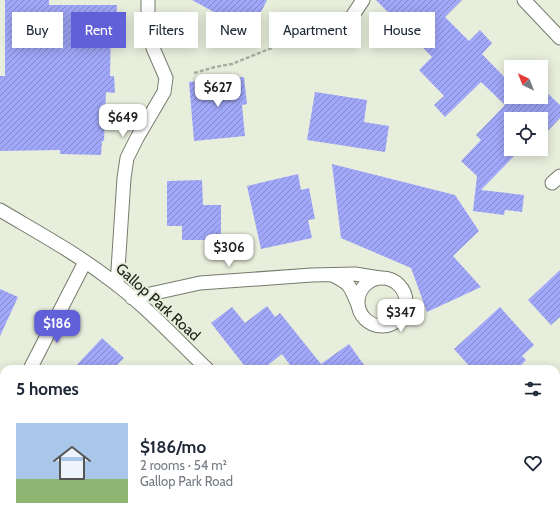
<!DOCTYPE html>
<html lang="en">
<head>
<meta charset="utf-8">
<style>
  :root { --surface:#fff; --page:#f6f6f7; --text:#1f2937; --muted:#747a83; --accent:#6160d9 }
  body { margin:0; font-family:Cabin,sans-serif; background:var(--page); color:var(--text); height:100vh; display:flex; flex-direction:column; font-size:15px; white-space:nowrap }
  * { box-sizing:border-box; margin:0 }
  p { font-size:13px; color:var(--muted) }
  .icon { flex:none; width:22px; height:22px; fill:none; stroke:currentColor; stroke-width:2; stroke-linecap:round; stroke-linejoin:round }
  .map { position:relative; flex:1; overflow:hidden }
  .drawer { position:absolute; left:0px; top:365px; width:560px; height:156px; display:flex; flex-direction:column; background:var(--surface); border-radius:12px 12px 0 0; box-shadow:0 2px 10px #0003 }
  .drawer>* { flex:none }
  .banner { position:absolute; left:12px; top:12px; width:536px; height:36px; display:flex; gap:8px }
  .needle { width:26px; rotate:317deg }
  .tools { position:absolute; left:504px; top:60px; display:grid; gap:8px }
  .tools a { display:grid; place-items:center; width:44px; height:44px; border-radius:0px; background:var(--surface); box-shadow:0 2px 10px #0003; font-size:20px }
  .price { position:absolute; translate:-50% -34px; padding:0 9px; border-radius:8px; background:#fff; color:#222; font-size:13px; line-height:26px; filter:drop-shadow(0 1px 2px #0008) }
  .price::after { content:''; position:absolute; left:50%; top:24px; width:12px; height:9px; margin-left:-6px; background:inherit; clip-path:polygon(0 0,100% 0,50% 100%) }
  .price.current { background:var(--accent); color:#fff }
  ul { padding:0; list-style:none }
  li { display:flex; align-items:center; gap:12px; height:100px; padding:0 16px }
  li span { display:grid; place-items:center; flex:none; width:112px; height:80px; border-radius:0px; color:#555 }
  li>.icon { margin-inline-start:auto }
  span .icon { width:48px; height:48px; fill:#fffc; stroke-width:1 }
  li b { font-size:17px }
  h2 { display:flex; justify-content:space-between; align-items:center; height:48px; padding:0 16px; font-size:17px }
  .pill { padding:0 14px; border-radius:0px; background:var(--surface); box-shadow:0 2px 10px #0003; font-size:14px; line-height:36px }
  .pill.current { background:var(--accent); color:#fff }
  .map>svg:first-child { display:block }
  .building { fill:url(#building-hatch) }
  .lines { fill:none; stroke-linecap:round; stroke-linejoin:round }
  .street-casing { stroke:#767b6c; stroke-width:15 }
  .path { stroke:#a8ad9e; stroke-width:2.5; stroke-dasharray:4 2; stroke-linecap:butt }
  .street { stroke:#fff; stroke-width:13 }
  .labels { text-anchor:middle; stroke-width:4; stroke-linejoin:round; paint-order:stroke }
  .street-label { font-size:15px; fill:#20231c; stroke:#e8eedc }
</style>
</head>
<body>
<div class="map">
<svg width="560" height="521" viewBox="0 0 560 521">
  <defs>
    <pattern id="building-hatch" width="6" height="6" patternUnits="userSpaceOnUse"><rect width="6" height="6" fill="#a1a8f9"/><path d="M-1 1l2-2M0 6l6-6M5 7l2-2" fill="none" stroke="#8388c9"/></pattern>
  </defs>
  <rect width="100%" height="100%" fill="#e8eedc"/>
  <!-- building -->
  <path class="building" d="M 5,0 L 49,0 L 49,5 L 117,5 L 116,28 L 111,28 L 110,76 L 114,76 L 115,93 L 106,92 L 104,141 L 102,141 L 101,155 L 60,154 L 60,150 L 0,151 L 0,76 L 5,76 Z
    M 192,0 L 267,0 L 244,46 L 227,37 L 234,23 Z
    M 376,0 L 462,0 L 445,17 L 469,41 L 480,30 L 492,43 L 482,54 L 511,84 L 511,97 L 541,97 L 541,87 L 560,105 L 560,118 L 541,138 L 541,119 L 511,119 L 511,149 L 521,149 L 481,190 L 524,195 L 522,212 L 505,210 L 504,215 L 473,211 L 477,176 L 461,161 L 481,140 L 476,135 L 505,105 L 481,82 L 445,117 L 434,105 L 444,96 L 419,70 L 432,57 Z
    M 244,77 L 247,104 L 242,105 L 245,136 L 194,141 L 189,82 Z
    M 315,92 L 367,100 L 364,122 L 389,126 L 385,152 L 307,140 Z
    M 332,164 L 455,195 L 479,231 L 453,256 L 481,287 L 427,312 L 411,268 L 341,238 Z
    M 298,174 L 301,190 L 309,188 L 315,219 L 308,220 L 312,238 L 261,249 L 247,186 Z
    M 202,180 L 203,205 L 221,205 L 221,240 L 182,240 L 182,226 L 167,226 L 167,181 Z
    M 560,270 L 560,317 L 551,325 L 528,300 Z
    M 0,289 L 18,297 L 0,336 Z
    M 267,306 L 275,317 L 280,313 L 321,364 L 349,344 L 367,369 L 293,369 L 282,354 L 263,369 L 247,369 L 211,323 L 232,307 L 245,323 Z
    M 500,307 L 534,345 L 522,356 L 526,360 L 517,369 L 472,369 L 454,349 Z
    M 102,338 L 124,358 L 113,369 L 73,369 Z"/>
  <g class="lines">
    <defs>
      <path id="street" d="M 524,0 L 560,38
        M 341,33 L 363,0
        M 552,183 L 560,176
        M 0,210 C 37,232 74,252 108,278 C 144,304 175,338 207,369
        M 332,275 C 351,284 350,286 358,305
        M358 302a24 24 0 1 1 48 0a24 24 0 1 1-48 0Z
        M 117,285 L 124,178 L 127,158 L 137,138 L 164,92 L 166,78 L 153,48 L 148,28 L 148,0
        M 132,298 L 200,283 L 312,275 L 355,274 L 380,278
        M 30,369 L 85,262
        M 370,517 L 375,521
        M 301,521 L 302,517"/>
    </defs>
    <!-- street casing -->
    <use href="#street" class="street-casing"/>
    <!-- path -->
    <path class="path" d="M 194,73 L 215,67 L 232,64 L 299,37"/>
    <!-- street -->
    <use href="#street" class="street"/>
  </g>
  <g class="labels">
    <!-- street labels -->
    <g class="street-label">
      <text transform="translate(158 302) rotate(42)" y="5">Gallop Park Road</text>
    </g>
  </g>
</svg>
<div class="tools">
<a><svg class="needle" viewBox="-14 -14 28 28"><path d="M0-13l5 13h-10z" fill="#e53935"/><path d="M0 13l5-13h-10z" fill="#747a83"/></svg></a>
<a><svg class="icon" aria-label="locate" viewBox="0 0 24 24"><circle cx="12" cy="12" r="6"/><path d="M12 2v4M12 18v4M2 12h4M18 12h4"/></svg></a>
</div>
<b class="price" style="left:218px;top:108px">$627</b>
<b class="price" style="left:123px;top:138px">$649</b>
<b class="price" style="left:229px;top:268px">$306</b>
<b class="price" style="left:401px;top:333px">$347</b>
<b class="price current" style="left:57px;top:344px">$186</b>
<div class="banner">
<a class="pill">Buy</a>
<a class="pill current">Rent</a>
<a class="pill">Filters</a>
<a class="pill">New</a>
<a class="pill">Apartment</a>
<a class="pill">House</a>
</div>
<section class="drawer">
<h2>5 homes<svg class="icon" aria-label="filters" viewBox="0 0 24 24"><path d="M4 7h16M4 17h16"/><circle cx="9" cy="7" r="2"/><circle cx="15" cy="17" r="2"/></svg></h2>
<ul>
<li><span style="background:linear-gradient(#a9c7e8 70%,#8fb573 0)"><svg class="icon" aria-label="home" viewBox="0 0 24 24"><path d="M3 11l9-7 9 7M6 9v11h12V9"/></svg></span><div><b>$186/mo</b><p>2 rooms · 54 m²</p><p>Gallop Park Road</p></div><svg class="icon" aria-label="heart" viewBox="0 0 24 24"><path d="M12 20l-8-8c-3-5 5-10 8-4 3-6 11-1 8 4z"/></svg></li>
</ul>
</section>
</div>
</body>
</html>
